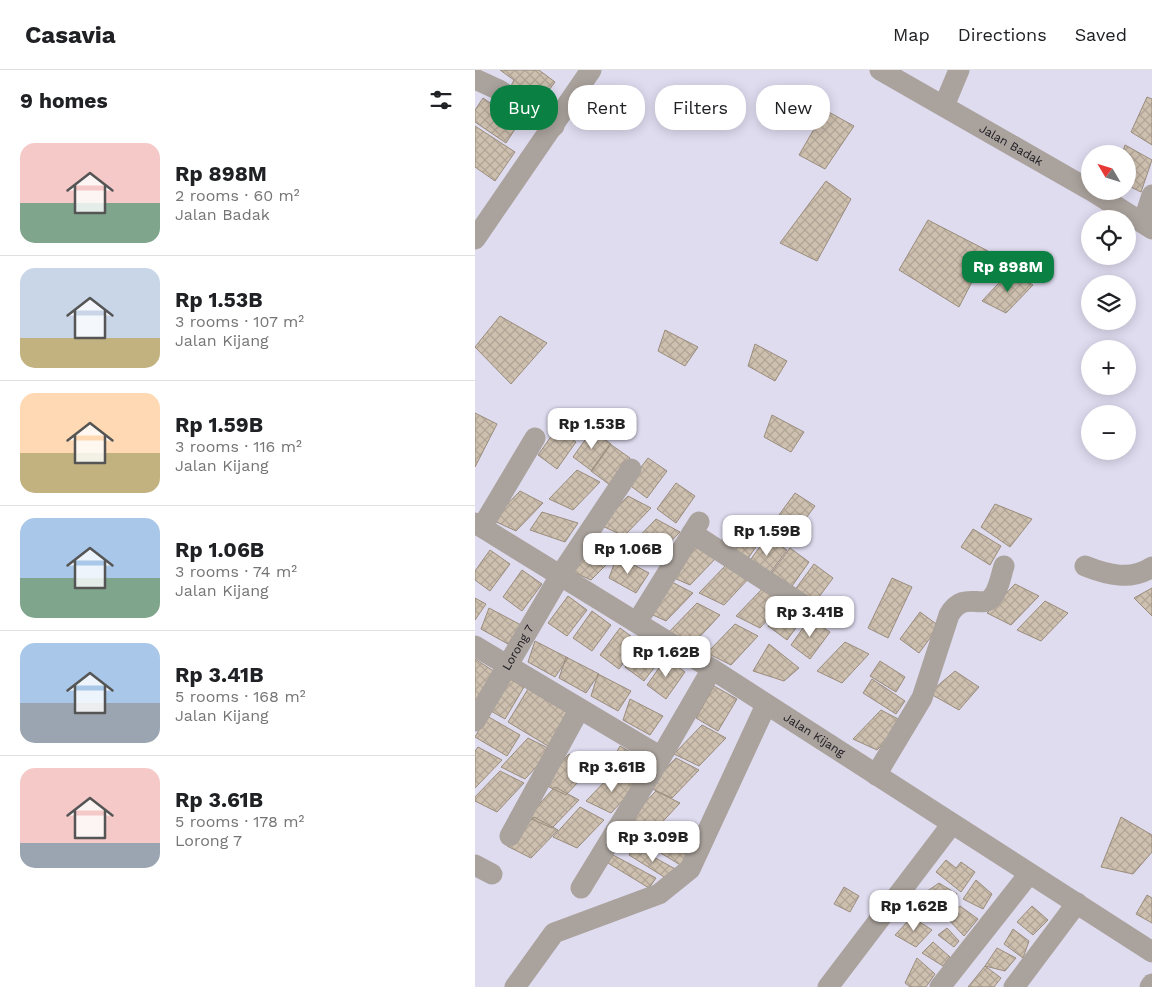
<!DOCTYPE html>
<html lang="en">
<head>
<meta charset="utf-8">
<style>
  :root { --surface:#fff; --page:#f6f6f6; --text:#202124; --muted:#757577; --line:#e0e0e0; --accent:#0b8043 }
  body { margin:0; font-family:"Work Sans",sans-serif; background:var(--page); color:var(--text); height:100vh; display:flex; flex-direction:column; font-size:19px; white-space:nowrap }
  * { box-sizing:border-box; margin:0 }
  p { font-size:16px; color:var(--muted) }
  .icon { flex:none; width:28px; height:28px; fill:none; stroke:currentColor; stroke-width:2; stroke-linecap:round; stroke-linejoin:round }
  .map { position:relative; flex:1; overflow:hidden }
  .sheet { display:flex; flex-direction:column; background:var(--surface); width:475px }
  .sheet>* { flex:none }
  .hud { position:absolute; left:15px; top:15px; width:475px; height:45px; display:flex; gap:10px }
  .needle { width:32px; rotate:308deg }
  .tools { position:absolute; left:606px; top:75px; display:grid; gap:10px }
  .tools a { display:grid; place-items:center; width:55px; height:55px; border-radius:50%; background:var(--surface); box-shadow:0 2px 12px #0003; font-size:25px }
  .price { position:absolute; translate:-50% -42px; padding:0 11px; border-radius:10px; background:#fff; color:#222; font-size:16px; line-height:32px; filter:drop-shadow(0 1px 2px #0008) }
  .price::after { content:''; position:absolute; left:50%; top:30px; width:15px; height:11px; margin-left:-8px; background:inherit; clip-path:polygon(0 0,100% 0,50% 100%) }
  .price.selected { background:var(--accent); color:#fff }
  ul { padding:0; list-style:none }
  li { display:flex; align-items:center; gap:15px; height:125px; padding:0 20px }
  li+li { border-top:1px solid var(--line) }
  li span { display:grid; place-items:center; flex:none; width:140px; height:100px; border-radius:15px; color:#555 }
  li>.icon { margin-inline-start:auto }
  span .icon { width:60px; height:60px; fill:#fffc; stroke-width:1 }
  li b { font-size:21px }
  h2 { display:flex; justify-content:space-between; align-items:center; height:60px; padding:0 20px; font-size:21px }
  .chip { padding:0 18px; border-radius:20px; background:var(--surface); box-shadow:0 2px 12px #0003; font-size:18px; line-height:45px }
  .chip.selected { background:var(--accent); color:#fff }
  header { display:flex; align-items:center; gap:30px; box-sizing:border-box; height:70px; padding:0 25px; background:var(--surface); border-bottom:1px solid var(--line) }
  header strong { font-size:24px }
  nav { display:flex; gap:28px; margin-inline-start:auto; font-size:18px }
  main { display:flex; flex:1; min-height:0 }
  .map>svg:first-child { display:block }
  .building { fill:url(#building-cross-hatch); stroke:#9a8d7d }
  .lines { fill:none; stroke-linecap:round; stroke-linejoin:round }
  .minor { stroke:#aaa29c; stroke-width:21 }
  .labels { text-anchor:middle; stroke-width:4; stroke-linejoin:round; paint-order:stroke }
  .street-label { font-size:12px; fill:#1a1820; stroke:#fff }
</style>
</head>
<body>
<header>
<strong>Casavia</strong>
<nav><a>Map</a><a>Directions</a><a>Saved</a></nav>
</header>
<main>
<section class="sheet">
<h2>9 homes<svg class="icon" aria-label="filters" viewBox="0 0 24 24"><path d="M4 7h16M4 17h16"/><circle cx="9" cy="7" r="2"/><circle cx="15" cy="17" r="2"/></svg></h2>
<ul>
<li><span style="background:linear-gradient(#f6c9c9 60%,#7fa58c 0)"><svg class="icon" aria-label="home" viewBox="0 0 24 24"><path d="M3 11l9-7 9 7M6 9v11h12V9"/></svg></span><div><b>Rp 898M</b><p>2 rooms · 60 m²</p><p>Jalan Badak</p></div></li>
<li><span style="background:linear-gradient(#c9d6e8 70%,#c2b280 0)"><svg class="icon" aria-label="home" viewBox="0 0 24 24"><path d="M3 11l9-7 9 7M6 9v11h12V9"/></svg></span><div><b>Rp 1.53B</b><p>3 rooms · 107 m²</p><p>Jalan Kijang</p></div></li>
<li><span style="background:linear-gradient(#ffd9b3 60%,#c2b280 0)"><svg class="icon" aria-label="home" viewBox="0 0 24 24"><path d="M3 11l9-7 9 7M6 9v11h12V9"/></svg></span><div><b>Rp 1.59B</b><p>3 rooms · 116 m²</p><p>Jalan Kijang</p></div></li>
<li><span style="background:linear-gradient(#a9c7e8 60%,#7fa58c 0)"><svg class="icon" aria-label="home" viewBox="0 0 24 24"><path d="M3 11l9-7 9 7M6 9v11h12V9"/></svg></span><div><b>Rp 1.06B</b><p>3 rooms · 74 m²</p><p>Jalan Kijang</p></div></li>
<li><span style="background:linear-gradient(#a9c7e8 60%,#9aa5b1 0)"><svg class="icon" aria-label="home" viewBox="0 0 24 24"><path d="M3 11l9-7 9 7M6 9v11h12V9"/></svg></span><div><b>Rp 3.41B</b><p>5 rooms · 168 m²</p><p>Jalan Kijang</p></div></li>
<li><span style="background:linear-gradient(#f6c9c9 75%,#9aa5b1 0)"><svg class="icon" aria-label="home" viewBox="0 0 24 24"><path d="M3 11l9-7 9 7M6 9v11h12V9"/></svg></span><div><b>Rp 3.61B</b><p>5 rooms · 178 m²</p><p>Lorong 7</p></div></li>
</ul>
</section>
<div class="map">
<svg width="677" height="917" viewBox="0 0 677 917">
  <defs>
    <pattern id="building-cross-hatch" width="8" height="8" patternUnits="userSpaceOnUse" patternTransform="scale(1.25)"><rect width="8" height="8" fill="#cec0af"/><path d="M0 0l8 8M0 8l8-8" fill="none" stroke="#b0a496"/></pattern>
  </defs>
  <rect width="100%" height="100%" fill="#e0dcf0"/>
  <!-- building -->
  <path class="building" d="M 25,0 L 64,0 L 80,12 L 62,36 L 36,16 L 39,10 Z
    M 672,27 L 677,29 L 677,75 L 656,62 Z
    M 8,28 L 44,53 L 31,73 L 0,52 L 0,40 Z
    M 350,40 L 379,56 L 350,99 L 324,85 Z
    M 0,56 L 40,82 L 20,111 L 0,97 Z
    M 650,75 L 677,90 L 666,122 L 652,115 L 652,84 L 647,84 Z
    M 351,111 L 376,129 L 342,191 L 305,173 Z
    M 453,150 L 513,181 L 484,237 L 424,200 Z
    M 534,202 L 558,215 L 531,243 L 507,231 Z
    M 25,246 L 72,273 L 36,314 L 0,277 Z
    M 190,260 L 223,277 L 210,296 L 183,281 Z
    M 280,274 L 312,291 L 300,311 L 273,296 Z
    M 0,343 L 22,354 L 0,397 Z
    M 297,345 L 329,362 L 316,382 L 289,367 Z
    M 82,358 L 101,372 L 82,399 L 63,385 Z
    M 117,360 L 136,374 L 117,401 L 98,387 Z
    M 135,374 L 155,388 L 135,415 L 116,401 Z
    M 173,388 L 192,401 L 172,428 L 153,414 Z
    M 102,400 L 125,412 L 98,440 L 74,429 Z
    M 201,413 L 220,426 L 201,453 L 182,439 Z
    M 45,421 L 68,433 L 41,461 L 17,450 Z
    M 320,423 L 340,436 L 320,463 L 301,449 Z
    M 153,426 L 176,438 L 149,466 L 125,455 Z
    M 520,434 L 557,449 L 535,477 L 506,457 Z
    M 67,442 L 103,453 L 90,472 L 55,460 Z
    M 181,449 L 205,462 L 178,490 L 153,478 Z
    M 269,453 L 288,467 L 269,494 L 250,480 Z
    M 498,459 L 526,476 L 515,495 L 486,477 Z
    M 292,467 L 312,480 L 292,507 L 273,493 Z
    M 120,470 L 144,482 L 116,510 L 92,499 Z
    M 218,475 L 242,487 L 215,515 L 190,504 Z
    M 315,478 L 334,492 L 315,519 L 295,505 Z
    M 15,480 L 35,494 L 15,521 L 0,510 L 0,501 Z
    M 142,486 L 174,503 L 161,523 L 134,508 Z
    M 252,494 L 276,506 L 249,535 L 224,523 Z
    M 339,494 L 358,508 L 338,535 L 319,521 Z
    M 47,500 L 67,514 L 47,541 L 28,527 Z
    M 417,508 L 437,517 L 413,568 L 393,558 Z
    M 195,511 L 218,523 L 191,551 L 167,540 Z
    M 540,514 L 564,526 L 536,555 L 512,543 Z
    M 289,517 L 312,529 L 285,558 L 261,546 Z
    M 677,518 L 677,546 L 659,528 Z
    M 93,526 L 112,540 L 92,566 L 73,553 Z
    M 0,528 L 11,534 L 0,550 Z
    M 313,530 L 332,543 L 312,570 L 293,556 Z
    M 570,531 L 593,543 L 566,571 L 542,560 Z
    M 222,533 L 245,545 L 218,574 L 194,562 Z
    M 14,538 L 46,555 L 33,574 L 6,559 Z
    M 117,541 L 136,555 L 117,581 L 98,568 Z
    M 445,542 L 464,556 L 444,583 L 425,569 Z
    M 335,548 L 355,562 L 335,589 L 316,575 Z
    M 260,554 L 283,566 L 256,595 L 232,583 Z
    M 145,558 L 164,572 L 144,599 L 125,585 Z
    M 60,571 L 93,588 L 80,607 L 53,592 Z
    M 169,571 L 189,585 L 169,611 L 150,597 Z
    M 370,572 L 394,584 L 367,613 L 342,601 Z
    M 294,574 L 324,598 L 309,611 L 278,601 Z
    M 91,587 L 124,604 L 111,623 L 84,608 Z
    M 191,588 L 210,602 L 191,629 L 172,615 Z
    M 0,589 L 20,602 L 0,633 Z
    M 405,591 L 430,607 L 421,622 L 395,606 Z
    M 480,601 L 504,617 L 484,640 L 454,623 Z
    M 123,604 L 156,621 L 143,641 L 116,626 Z
    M 35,609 L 49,617 L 30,649 L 16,641 Z
    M 397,609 L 430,631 L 421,644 L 388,623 Z
    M 239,616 L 262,629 L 243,661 L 221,648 Z
    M 53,619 L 93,643 L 73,676 L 33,652 Z
    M 155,629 L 188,646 L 175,665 L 148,650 Z
    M 406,640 L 429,652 L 402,680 L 378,669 Z
    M 12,646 L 45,665 L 32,686 L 0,667 Z
    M 227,655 L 251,668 L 224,696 L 199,684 Z
    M 53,668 L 77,680 L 50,709 L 26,697 Z
    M 145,676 L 175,693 L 165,711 L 135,694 Z
    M 3,677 L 27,690 L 0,718 L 0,681 Z
    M 94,684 L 118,696 L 91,725 L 66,713 Z
    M 201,688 L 224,700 L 197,728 L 173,717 Z
    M 25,701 L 49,713 L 22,742 L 0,731 L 0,727 Z
    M 139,702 L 163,714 L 136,743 L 111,731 Z
    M 80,717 L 104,730 L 77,758 L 52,747 Z
    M 181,721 L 205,733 L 178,762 L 153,750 Z
    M 105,737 L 129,750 L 102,778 L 78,767 Z
    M 59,747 L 83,760 L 56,788 L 32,776 Z
    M 646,747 L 677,765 L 677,782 L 658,804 L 626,797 Z
    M 171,762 L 214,786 L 207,796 L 166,771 Z
    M 159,776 L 202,800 L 194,810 L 154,785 Z
    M 138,785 L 181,808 L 174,818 L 133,793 Z
    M 471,790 L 481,798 L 486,792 L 500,802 L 486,822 L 461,802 Z
    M 501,810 L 517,824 L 508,839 L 488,829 Z
    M 464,813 L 482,824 L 466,841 L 451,822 Z
    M 369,817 L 384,826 L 375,842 L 359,834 Z
    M 672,825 L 677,828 L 677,853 L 661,844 Z
    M 485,836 L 503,849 L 489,866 L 472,848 Z
    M 557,836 L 573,850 L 558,865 L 542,852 Z
    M 437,847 L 457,860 L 441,877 L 420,865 Z
    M 472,858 L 484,871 L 479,877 L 463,865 Z
    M 538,859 L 554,871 L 548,888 L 529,874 Z
    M 458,872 L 475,887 L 468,896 L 447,883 Z
    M 522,878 L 541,888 L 530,901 L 510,896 Z
    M 442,888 L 460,904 L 451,917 L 435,917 L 430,913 Z
    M 510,896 L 526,908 L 519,917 L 493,917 Z"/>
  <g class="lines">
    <!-- minor -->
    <g class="minor">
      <path id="s1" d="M 405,0 L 615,120"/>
      <path d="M 0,9 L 24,20 L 79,56"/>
      <path d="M 469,36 L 484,0"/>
      <path d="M 617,121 L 677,159"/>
      <path d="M 668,153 L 677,125"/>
      <path d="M 0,169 L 116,0"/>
      <path id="s2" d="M 0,453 L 237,599 L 677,882"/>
      <path d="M 7,457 L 60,368"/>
      <path d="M 217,463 L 344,545"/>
      <path d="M 610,496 C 633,505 656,511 677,497"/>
      <path d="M 162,552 L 224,452"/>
      <path d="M 0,576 L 186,687 L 237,599"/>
      <path id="s3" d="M 0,651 L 86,504 L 156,399"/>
      <path d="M 401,705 L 447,628 L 474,545 C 489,519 508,541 518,526 C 524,519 526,505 529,496"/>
      <path d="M 35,766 L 104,640"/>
      <path d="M 0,795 L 17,804"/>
      <path d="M 106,818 L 186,687"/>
      <path d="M 40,917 L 79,863 L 184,824 L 215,799 L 291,635"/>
      <path d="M 353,917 L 477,754"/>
      <path d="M 465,917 L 554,804"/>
      <path d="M 539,917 L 602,833"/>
      <path d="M 675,917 L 677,914"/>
    </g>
  </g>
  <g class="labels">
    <!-- street labels -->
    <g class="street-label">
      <text dy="4" stroke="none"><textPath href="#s1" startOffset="151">Jalan Badak</textPath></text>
      <text dy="4" stroke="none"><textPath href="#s3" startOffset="85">Lorong 7</textPath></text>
      <text dy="4" stroke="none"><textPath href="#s2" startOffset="400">Jalan Kijang</textPath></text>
    </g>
  </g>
</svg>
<div class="tools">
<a><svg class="needle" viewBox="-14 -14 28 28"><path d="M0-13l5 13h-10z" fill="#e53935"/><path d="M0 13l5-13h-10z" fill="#757577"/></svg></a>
<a><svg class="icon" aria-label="locate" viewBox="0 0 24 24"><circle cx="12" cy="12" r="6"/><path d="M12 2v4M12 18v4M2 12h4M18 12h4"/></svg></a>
<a><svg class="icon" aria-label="layers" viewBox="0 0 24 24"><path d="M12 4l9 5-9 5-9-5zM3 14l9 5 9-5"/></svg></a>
<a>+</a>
<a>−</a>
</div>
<b class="price selected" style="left:533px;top:223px">Rp 898M</b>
<b class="price" style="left:117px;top:380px">Rp 1.53B</b>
<b class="price" style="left:292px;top:487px">Rp 1.59B</b>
<b class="price" style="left:153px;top:505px">Rp 1.06B</b>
<b class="price" style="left:335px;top:568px">Rp 3.41B</b>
<b class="price" style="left:191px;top:608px">Rp 1.62B</b>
<b class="price" style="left:137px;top:723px">Rp 3.61B</b>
<b class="price" style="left:178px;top:793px">Rp 3.09B</b>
<b class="price" style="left:439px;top:862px">Rp 1.62B</b>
<div class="hud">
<a class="chip selected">Buy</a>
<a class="chip">Rent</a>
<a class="chip">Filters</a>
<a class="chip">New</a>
</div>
</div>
</main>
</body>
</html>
